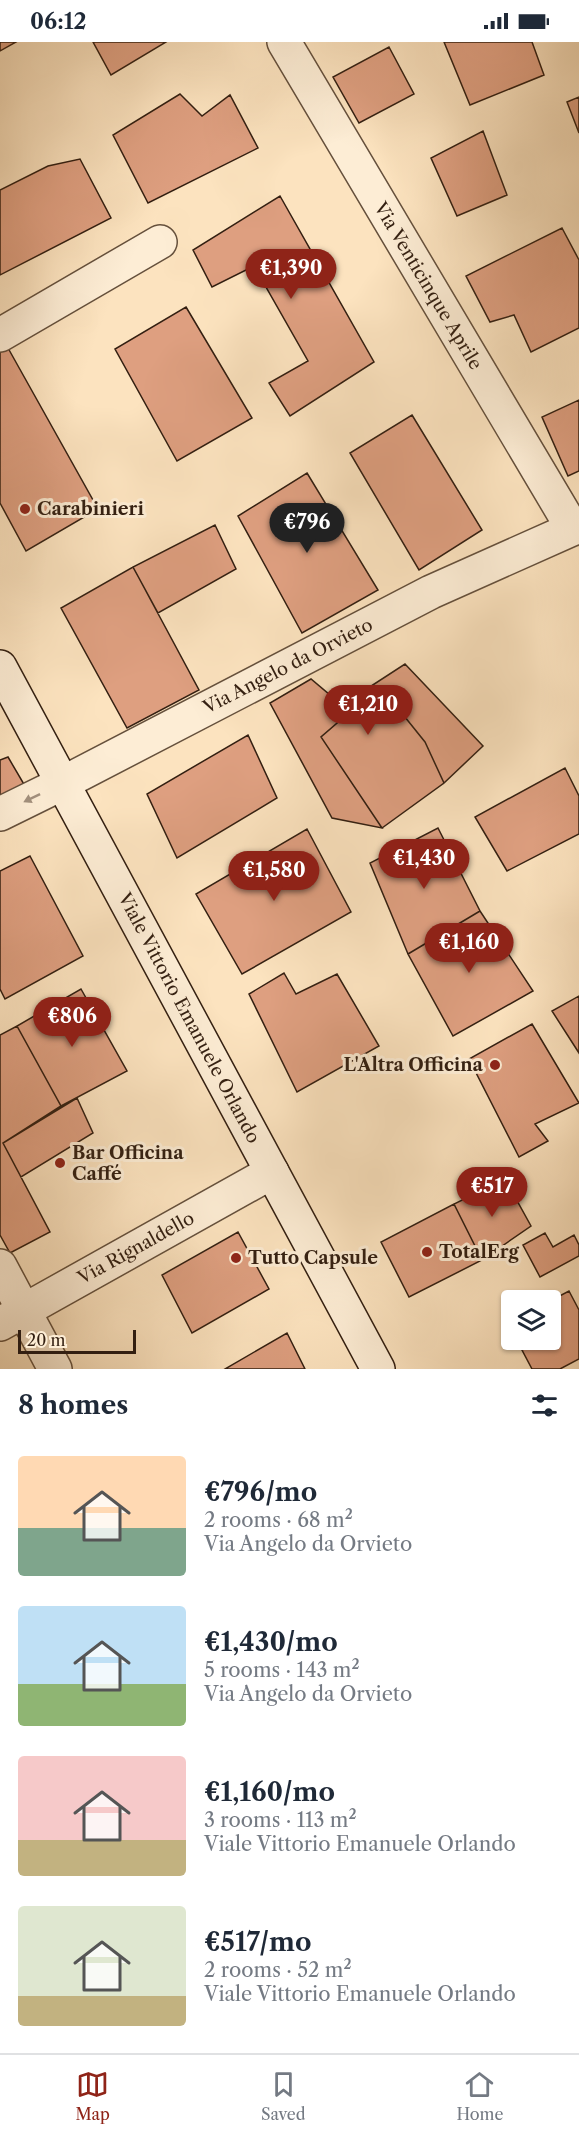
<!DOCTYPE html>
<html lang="en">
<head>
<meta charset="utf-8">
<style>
  :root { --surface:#fff; --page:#f2f2f3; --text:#1f2937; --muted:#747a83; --line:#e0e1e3; --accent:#8f2418 }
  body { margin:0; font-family:"Libre Caslon Text",serif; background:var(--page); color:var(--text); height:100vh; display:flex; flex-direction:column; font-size:22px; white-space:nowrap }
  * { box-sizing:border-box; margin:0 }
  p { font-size:20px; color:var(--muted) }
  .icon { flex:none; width:33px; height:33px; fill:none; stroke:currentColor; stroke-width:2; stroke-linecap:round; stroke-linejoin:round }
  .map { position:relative; height:1327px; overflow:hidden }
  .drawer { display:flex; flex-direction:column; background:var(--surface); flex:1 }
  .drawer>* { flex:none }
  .buttons { position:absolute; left:501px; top:1248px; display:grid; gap:12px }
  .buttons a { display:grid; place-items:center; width:60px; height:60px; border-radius:6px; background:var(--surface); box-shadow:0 2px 4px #0004; font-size:30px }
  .scale { position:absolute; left:18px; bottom:15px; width:118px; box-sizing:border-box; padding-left:6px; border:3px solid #331f11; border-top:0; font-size:16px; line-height:21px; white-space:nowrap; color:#331f11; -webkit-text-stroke:4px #fdedd5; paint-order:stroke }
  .price { position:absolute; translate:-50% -51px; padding:0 14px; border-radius:21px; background:var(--accent); color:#fff; font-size:20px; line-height:39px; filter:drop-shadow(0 2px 3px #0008) }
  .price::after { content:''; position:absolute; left:50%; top:36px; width:18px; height:14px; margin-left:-9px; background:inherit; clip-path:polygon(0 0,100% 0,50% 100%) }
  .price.selected { background:#222; color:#fff }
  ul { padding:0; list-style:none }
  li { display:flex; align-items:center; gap:18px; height:150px; padding:0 18px }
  li span { display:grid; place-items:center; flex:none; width:168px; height:120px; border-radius:6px; color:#555 }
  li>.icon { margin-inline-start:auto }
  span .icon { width:72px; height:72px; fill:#fffc; stroke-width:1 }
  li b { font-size:26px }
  h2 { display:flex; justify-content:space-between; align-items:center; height:72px; padding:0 18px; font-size:26px }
  .status { display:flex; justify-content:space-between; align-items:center; height:42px; padding:0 30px; background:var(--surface); direction:ltr }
  .status svg { height:16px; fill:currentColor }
  .dock { display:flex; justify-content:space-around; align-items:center; height:84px; border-top:2px solid var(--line); background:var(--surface); font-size:16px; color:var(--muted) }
  .dock a { display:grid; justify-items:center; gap:3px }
  .dock .selected { color:var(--accent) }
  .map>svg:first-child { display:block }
  .building { fill:#de9f80; stroke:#331f11; stroke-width:1.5 }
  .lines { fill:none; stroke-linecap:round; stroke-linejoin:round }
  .street-casing { stroke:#65503c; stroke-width:36 }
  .secondary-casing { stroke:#331f11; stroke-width:36 }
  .street { stroke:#fdedd5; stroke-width:33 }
  .secondary { stroke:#fdedd5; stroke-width:33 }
  .oneway { fill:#a2907d }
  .poi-dot { fill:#8f2418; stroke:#fdedd5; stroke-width:2 }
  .labels { text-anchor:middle; stroke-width:6; stroke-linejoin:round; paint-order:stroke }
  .street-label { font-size:18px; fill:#331f11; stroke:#fdedd5 }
  .poi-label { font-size:18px; font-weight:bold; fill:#331f11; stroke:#fdedd5; text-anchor:start }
</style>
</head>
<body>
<div class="status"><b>06:12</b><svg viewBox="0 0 49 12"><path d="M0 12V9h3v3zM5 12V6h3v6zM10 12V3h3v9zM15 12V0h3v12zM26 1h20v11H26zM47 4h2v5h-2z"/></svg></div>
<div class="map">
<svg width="579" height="1327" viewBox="0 0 579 1327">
  <rect width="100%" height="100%" fill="#fce3bf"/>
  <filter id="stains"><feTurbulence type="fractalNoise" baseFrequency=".00333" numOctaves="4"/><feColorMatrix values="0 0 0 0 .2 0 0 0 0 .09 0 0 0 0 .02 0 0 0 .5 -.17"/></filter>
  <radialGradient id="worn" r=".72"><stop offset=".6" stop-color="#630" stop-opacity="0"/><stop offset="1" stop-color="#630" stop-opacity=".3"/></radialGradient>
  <!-- building -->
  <path class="building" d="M 0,0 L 16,0 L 0,9 Z
    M 93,0 L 166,0 L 111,33 Z
    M 444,0 L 532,0 L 544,33 L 470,63 Z
    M 389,5 L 414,52 L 359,81 L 333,35 Z
    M 180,52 L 202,74 L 230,53 L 258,106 L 148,161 L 113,93 Z
    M 579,55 L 579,91 L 567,60 Z
    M 483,89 L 507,153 L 457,174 L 431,116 Z
    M 80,117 L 111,176 L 0,233 L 0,148 L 48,124 Z
    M 280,154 L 374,320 L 290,374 L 269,341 L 308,319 L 254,224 L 212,245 L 193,208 Z
    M 562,186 L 579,218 L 579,286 L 531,310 L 514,273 L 490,280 L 466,234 Z
    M 186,265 L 252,376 L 177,419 L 115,307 Z
    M 8,306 L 98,467 L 26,509 L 0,461 L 0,310 Z
    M 579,358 L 579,429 L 568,434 L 542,375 Z
    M 412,373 L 482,488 L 419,528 L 350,411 Z
    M 307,431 L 378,548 L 302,591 L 238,474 Z
    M 215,483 L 236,527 L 158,571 L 133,525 Z
    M 133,525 L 199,648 L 127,686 L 61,566 Z
    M 405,622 L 483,704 L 444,741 L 425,700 L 380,644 L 321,695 L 382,786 L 332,776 L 270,661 L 311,637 L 342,663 Z
    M 380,644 L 425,700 L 444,741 L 382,786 L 321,695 Z
    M 248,693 L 277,756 L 177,816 L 147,752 Z
    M 8,715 L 25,744 L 0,756 L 0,718 Z
    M 565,726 L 579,754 L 579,792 L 507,829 L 475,775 Z
    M 438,786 L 480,869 L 408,912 L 370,821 Z
    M 307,787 L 351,870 L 242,932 L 196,852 Z
    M 30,814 L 83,914 L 5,957 L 0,947 L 0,829 Z
    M 480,869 L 533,949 L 453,994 L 408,912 Z
    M 284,931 L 296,952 L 337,932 L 379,1004 L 297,1050 L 249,952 Z
    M 81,947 L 127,1029 L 61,1064 L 17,984 Z
    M 579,954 L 579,1011 L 552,969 Z
    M 532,982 L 579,1061 L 535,1082 L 548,1099 L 519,1115 L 469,1017 Z
    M 17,984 L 61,1064 L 3,1101 L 50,1190 L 10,1211 L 0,1193 L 0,993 Z
    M 77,1056 L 93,1091 L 21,1135 L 3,1101 Z
    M 505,1137 L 531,1184 L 482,1218 L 454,1162 Z
    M 454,1162 L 482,1218 L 409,1255 L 381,1200 Z
    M 238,1190 L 269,1247 L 192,1291 L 162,1233 Z
    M 545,1191 L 553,1205 L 574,1193 L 579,1203 L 579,1214 L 540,1235 L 523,1203 Z
    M 569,1249 L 579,1268 L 579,1317 L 560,1327 L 532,1327 L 522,1308 L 542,1298 L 550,1298 L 550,1259 Z
    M 287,1291 L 305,1327 L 225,1327 Z"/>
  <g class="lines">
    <defs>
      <path id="street" d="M 284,0 L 573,487
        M 0,293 L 160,200
        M 0,772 L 63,741 L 431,550 L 579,484
        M 0,1224 L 55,1327
        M 0,1282 L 272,1130"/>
      <path id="secondary" d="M 0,625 L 378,1327"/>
    </defs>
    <!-- street casing -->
    <use href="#street" class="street-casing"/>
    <!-- secondary casing -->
    <use href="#secondary" class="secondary-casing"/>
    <!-- street -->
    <use href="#street" class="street"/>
    <!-- secondary -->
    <use href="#secondary" class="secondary"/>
  </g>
  <!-- one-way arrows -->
  <defs><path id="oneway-solid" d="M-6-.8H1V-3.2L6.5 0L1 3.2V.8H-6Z" transform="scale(1.5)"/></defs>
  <use class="oneway" href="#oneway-solid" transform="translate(32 756) rotate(154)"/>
  <!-- markers -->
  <g class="poi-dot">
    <circle cx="25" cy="467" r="6"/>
    <circle cx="495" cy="1023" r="6"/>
    <circle cx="60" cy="1121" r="6"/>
    <circle cx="427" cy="1210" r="6"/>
    <circle cx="236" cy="1216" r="6"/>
  </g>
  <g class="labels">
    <!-- street labels -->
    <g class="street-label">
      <text transform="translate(428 244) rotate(59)" y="6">Via Venticinque Aprile</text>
      <text transform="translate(288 624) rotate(-27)" y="6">Via Angelo da Orvieto</text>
      <text transform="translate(189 976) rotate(62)" y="6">Viale Vittorio Emanuele Orlando</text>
      <text transform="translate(136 1206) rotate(-29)" y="6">Via Rignaldello</text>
    </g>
    <!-- poi labels -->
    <g class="poi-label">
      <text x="37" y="473">Carabinieri</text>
      <text x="483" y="1029" text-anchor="end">L'Altra Officina</text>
      <text x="72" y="1117">Bar Officina<tspan x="72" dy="21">Caffé</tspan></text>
      <text x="439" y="1216">TotalErg</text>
      <text x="248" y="1222">Tutto Capsule</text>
    </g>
  </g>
  <rect width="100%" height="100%" filter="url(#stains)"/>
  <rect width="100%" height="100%" fill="url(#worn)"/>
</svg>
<div class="buttons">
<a><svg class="icon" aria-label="layers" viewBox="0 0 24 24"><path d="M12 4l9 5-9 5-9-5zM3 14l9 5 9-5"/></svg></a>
</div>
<div class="scale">20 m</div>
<b class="price" style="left:291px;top:258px">€1,390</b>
<b class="price selected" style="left:307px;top:512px">€796</b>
<b class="price" style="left:368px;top:694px">€1,210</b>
<b class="price" style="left:424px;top:848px">€1,430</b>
<b class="price" style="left:274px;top:860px">€1,580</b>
<b class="price" style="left:469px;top:932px">€1,160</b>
<b class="price" style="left:72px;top:1006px">€806</b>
<b class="price" style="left:492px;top:1176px">€517</b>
</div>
<section class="drawer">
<h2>8 homes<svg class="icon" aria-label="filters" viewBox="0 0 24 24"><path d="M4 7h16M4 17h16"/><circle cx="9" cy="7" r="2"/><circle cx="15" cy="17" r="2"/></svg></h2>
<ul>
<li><span style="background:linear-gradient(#ffd9b3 60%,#7fa58c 0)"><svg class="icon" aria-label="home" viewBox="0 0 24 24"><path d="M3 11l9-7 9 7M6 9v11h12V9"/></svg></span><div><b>€796/mo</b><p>2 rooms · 68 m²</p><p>Via Angelo da Orvieto</p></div></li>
<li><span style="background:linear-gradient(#bfe0f5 65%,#8fb573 0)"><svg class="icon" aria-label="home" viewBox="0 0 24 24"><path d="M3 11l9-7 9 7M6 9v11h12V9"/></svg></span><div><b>€1,430/mo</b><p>5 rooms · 143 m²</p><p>Via Angelo da Orvieto</p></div></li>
<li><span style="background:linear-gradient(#f6c9c9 70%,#c2b280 0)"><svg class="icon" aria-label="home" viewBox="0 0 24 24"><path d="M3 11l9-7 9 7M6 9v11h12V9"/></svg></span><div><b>€1,160/mo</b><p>3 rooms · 113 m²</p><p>Viale Vittorio Emanuele Orlando</p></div></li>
<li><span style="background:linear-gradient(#dfe7d0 75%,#c2b280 0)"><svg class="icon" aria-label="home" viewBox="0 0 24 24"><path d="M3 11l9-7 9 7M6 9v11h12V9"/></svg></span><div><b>€517/mo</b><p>2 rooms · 52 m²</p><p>Viale Vittorio Emanuele Orlando</p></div></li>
</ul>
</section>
<nav class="dock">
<a class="selected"><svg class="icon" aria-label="map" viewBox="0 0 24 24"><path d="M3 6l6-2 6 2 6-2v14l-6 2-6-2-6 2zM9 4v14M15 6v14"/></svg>Map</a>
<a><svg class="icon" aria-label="saved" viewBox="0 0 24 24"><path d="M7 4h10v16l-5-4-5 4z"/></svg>Saved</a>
<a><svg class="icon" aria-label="home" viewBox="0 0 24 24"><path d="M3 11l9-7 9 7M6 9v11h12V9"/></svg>Home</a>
</nav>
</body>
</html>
